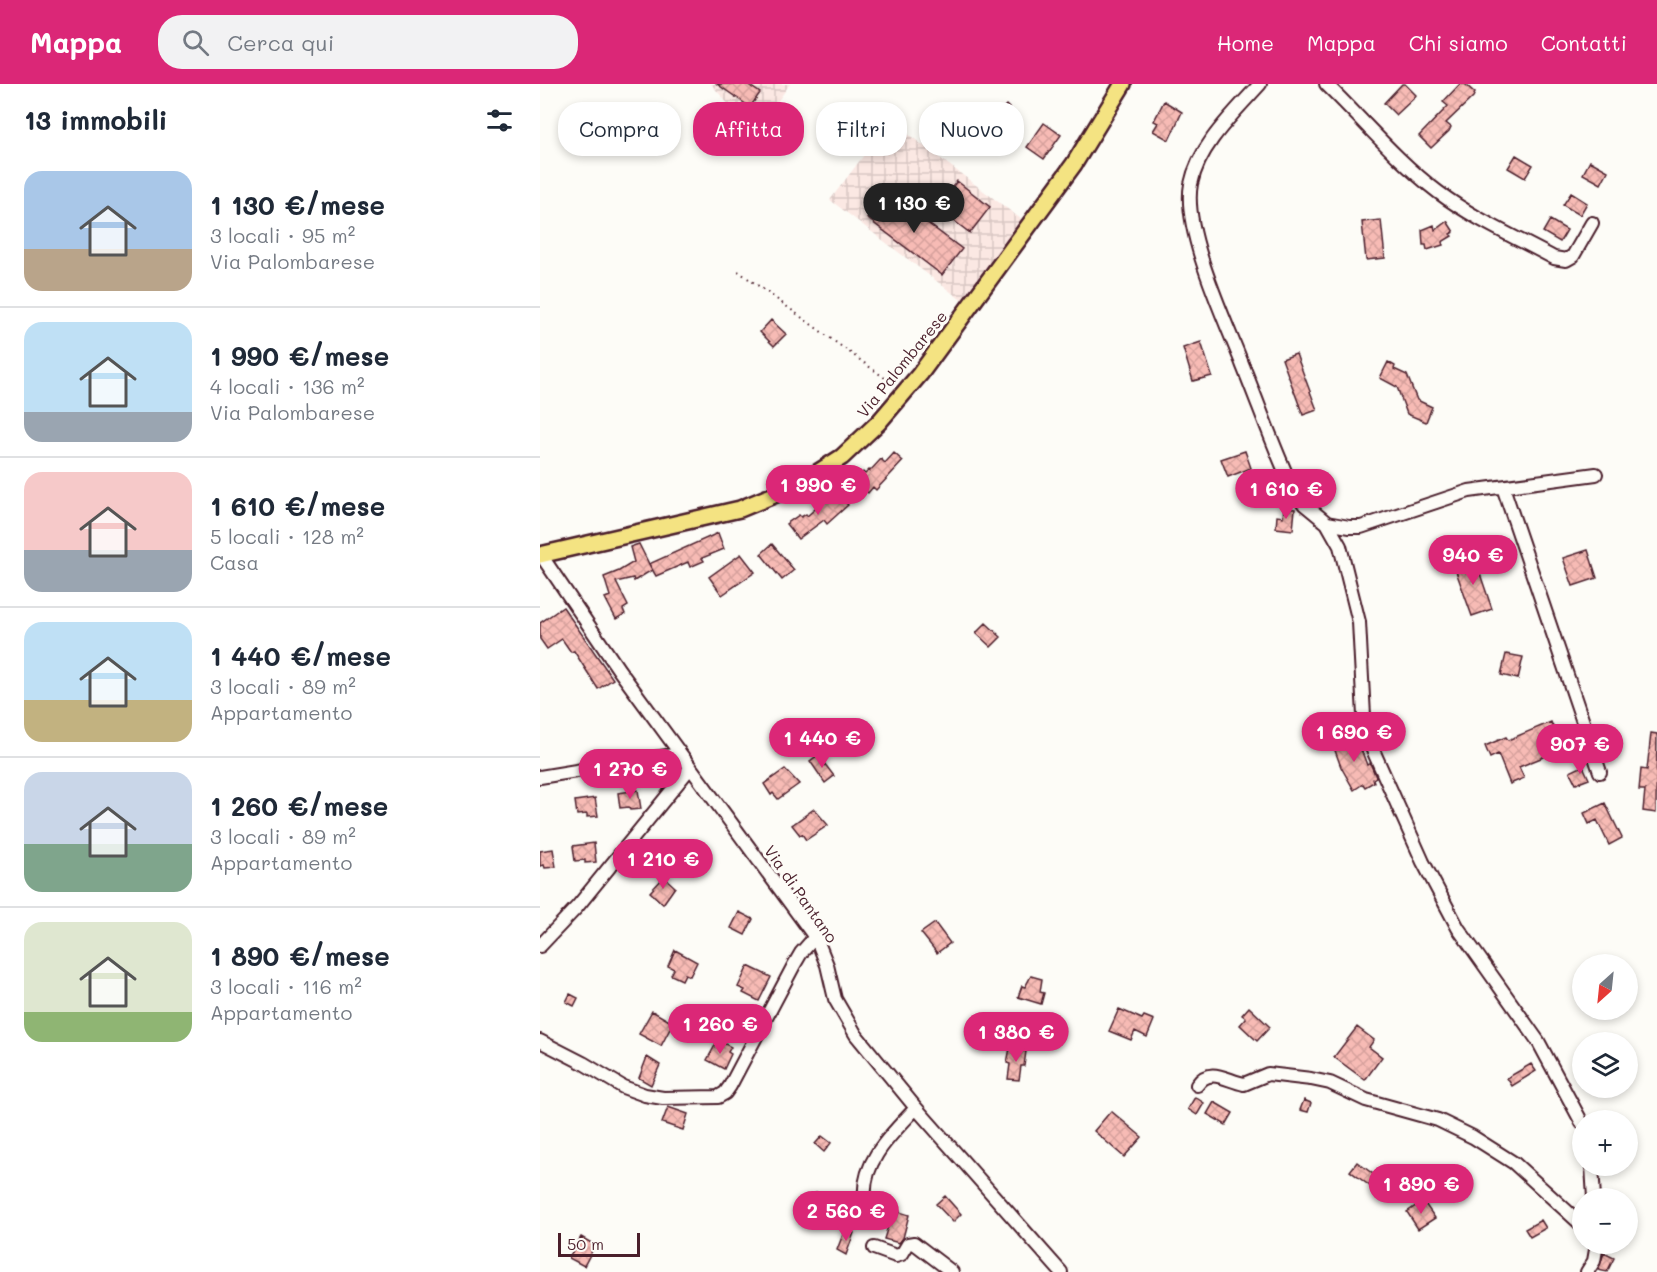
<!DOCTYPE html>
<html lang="it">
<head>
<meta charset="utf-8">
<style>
  :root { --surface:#fff; --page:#f2f2f3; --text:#1f2937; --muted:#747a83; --line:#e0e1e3; --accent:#db2777 }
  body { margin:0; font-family:Mali,sans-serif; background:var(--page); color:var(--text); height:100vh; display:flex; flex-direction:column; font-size:22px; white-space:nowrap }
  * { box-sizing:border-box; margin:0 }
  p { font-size:20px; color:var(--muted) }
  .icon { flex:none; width:33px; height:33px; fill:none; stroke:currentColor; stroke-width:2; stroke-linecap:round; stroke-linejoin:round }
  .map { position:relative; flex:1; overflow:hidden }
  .side { display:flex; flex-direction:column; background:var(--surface); width:540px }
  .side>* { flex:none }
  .top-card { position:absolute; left:18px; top:18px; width:570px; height:54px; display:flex; gap:12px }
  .needle { width:39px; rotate:207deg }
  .tools { position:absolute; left:1032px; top:870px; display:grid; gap:12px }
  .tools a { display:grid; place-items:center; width:66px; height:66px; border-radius:50%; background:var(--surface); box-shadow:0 3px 9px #0003; font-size:30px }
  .scale { position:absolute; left:18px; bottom:15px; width:82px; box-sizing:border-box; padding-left:6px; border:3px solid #4a1f2b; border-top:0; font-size:16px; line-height:21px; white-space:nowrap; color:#4a1f2b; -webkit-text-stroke:4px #fdfcf7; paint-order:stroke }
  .price { position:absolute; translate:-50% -51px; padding:0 14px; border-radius:21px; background:var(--accent); color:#fff; font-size:20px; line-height:39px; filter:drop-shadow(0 2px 3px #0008) }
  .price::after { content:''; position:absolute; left:50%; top:36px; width:18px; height:14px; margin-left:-9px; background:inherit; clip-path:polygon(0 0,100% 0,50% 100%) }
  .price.current { background:#222; color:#fff }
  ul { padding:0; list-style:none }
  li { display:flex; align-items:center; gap:18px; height:150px; padding:0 24px }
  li+li { border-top:2px solid var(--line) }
  li span { display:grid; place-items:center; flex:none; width:168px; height:120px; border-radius:18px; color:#555 }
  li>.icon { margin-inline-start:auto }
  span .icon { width:72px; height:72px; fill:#fffc; stroke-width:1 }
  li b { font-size:26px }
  h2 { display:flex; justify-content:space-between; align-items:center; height:72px; padding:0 24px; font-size:26px }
  .chip { padding:0 21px; border-radius:24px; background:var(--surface); box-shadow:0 3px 9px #0003; font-size:21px; line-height:54px }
  .chip.current { background:var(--accent); color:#fff }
  header { display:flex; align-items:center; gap:36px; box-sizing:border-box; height:84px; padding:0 30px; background:var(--accent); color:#fff }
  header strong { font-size:28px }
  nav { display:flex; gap:33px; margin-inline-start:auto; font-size:21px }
  .search { width:420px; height:54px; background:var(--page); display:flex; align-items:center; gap:15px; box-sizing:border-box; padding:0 21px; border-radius:24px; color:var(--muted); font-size:22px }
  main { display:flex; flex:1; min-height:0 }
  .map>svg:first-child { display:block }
  .industrial { fill:url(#industrial-grid) }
  .building { fill:url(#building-cross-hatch); stroke:#4a1f2b; stroke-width:1.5 }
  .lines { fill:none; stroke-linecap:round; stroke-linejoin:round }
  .minor-casing { stroke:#4a1f2b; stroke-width:16 }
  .major-casing { stroke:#4a1f2b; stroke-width:20 }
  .path { stroke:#4a1f2b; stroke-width:2; stroke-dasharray:1.5 4.5; stroke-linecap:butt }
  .minor { stroke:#fdfcf7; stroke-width:12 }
  .major { stroke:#f4e382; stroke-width:15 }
  .labels { text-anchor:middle; stroke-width:6; stroke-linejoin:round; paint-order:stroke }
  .street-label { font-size:16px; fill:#4a1f2b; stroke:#fdfcf7 }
</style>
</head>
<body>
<header>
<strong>Mappa</strong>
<div class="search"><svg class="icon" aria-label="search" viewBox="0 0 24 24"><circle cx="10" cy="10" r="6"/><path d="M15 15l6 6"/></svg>Cerca qui</div>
<nav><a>Home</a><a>Mappa</a><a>Chi siamo</a><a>Contatti</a></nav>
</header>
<main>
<section class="side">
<h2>13 immobili<svg class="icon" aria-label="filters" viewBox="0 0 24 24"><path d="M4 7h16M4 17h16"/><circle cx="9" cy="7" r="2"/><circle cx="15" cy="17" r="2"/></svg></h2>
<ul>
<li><span style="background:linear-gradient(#a9c7e8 65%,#b9a48a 0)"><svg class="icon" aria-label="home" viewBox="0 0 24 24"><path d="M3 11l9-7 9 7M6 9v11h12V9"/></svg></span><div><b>1 130 €/mese</b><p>3 locali · 95 m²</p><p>Via Palombarese</p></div></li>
<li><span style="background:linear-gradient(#bfe0f5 75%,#9aa5b1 0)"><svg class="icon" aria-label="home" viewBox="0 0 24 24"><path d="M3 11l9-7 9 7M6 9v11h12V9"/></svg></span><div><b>1 990 €/mese</b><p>4 locali · 136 m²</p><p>Via Palombarese</p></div></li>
<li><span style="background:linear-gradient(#f6c9c9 65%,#9aa5b1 0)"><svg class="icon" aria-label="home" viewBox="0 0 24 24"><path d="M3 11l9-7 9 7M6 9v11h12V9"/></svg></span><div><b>1 610 €/mese</b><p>5 locali · 128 m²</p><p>Casa</p></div></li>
<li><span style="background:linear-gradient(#bfe0f5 65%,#c2b280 0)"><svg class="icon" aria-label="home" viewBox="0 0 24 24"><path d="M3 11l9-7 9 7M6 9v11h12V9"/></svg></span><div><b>1 440 €/mese</b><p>3 locali · 89 m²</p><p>Appartamento</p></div></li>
<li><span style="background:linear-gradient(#c9d6e8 60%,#7fa58c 0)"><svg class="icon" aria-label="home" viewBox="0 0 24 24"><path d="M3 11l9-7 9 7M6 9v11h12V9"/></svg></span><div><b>1 260 €/mese</b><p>3 locali · 89 m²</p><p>Appartamento</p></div></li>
<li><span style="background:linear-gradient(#dfe7d0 75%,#8fb573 0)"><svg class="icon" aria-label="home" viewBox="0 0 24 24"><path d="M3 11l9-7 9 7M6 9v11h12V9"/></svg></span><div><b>1 890 €/mese</b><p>3 locali · 116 m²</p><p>Appartamento</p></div></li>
</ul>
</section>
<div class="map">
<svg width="1117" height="1188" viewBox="0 0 1117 1188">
  <defs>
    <pattern id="industrial-grid" width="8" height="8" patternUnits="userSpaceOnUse" patternTransform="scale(1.5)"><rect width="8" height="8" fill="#fbe8e3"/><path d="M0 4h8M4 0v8" fill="none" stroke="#d9c7c3"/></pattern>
    <pattern id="building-cross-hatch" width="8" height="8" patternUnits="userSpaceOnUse" patternTransform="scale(1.5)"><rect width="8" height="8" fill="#f7bbb5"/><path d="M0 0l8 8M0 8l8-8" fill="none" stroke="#d5a09c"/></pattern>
  </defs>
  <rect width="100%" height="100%" fill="#fdfcf7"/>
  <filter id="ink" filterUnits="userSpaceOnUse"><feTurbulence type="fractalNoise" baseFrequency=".0167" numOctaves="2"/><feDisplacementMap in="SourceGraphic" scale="12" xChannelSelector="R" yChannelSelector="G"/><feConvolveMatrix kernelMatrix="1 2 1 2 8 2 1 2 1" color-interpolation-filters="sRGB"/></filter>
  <g filter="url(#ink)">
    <!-- industrial -->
    <path class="industrial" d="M 171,0 L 250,0 L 214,50 Z
      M 346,42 L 356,49 L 360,44 L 485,138 L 424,218 L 290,116 Z"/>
    <!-- building -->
    <path class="building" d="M 177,0 L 207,0 L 220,9 L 210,23 Z
      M 862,0 L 865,0 L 876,11 L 874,14 L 856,31 L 844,19 Z
      M 920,0 L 925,0 L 935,9 L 933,13 L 906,39 L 911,43 L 909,47 L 891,64 L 879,52 L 908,22 L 903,18 Z
      M 624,17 L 642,28 L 629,56 L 613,47 L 618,39 L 614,37 Z
      M 466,21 L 477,32 L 464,46 L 453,35 Z
      M 504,39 L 521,51 L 504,75 L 487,63 Z
      M 976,71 L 993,81 L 985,94 L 968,84 Z
      M 1050,77 L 1068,87 L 1061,100 L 1043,90 Z
      M 417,97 L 450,123 L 430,149 L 396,123 Z
      M 346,108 L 422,165 L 402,191 L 327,134 Z
      M 1031,109 L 1047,119 L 1040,131 L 1023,121 Z
      M 841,136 L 845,174 L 826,176 L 822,138 Z
      M 1010,136 L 1027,146 L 1020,158 L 1003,148 Z
      M 907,137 L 914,148 L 910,150 L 912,152 L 902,158 L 903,161 L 887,166 L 886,161 L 883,161 L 882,146 L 894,141 L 895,146 Z
      M 231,236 L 246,250 L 234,262 L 220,248 Z
      M 661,258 L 672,292 L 653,297 L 643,264 Z
      M 756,270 L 777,326 L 763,331 L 742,275 Z
      M 848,278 L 855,282 L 854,285 L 867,291 L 877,316 L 892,323 L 886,338 L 867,330 L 857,303 L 840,294 Z
      M 705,367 L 711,384 L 688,393 L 681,375 Z
      M 354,369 L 363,377 L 336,406 L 333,403 L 328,409 L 315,397 L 323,388 L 325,390 L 329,386 L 330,387 L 341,375 L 345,379 Z
      M 296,407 L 308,421 L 287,440 L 284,436 L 258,455 L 246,440 L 259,431 L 261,433 L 266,430 L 267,432 Z
      M 744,424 L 755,425 L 753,446 L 736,444 L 737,432 L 743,433 Z
      M 178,449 L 184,465 L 162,474 L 164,477 L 150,483 L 148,478 L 116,492 L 109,480 Z
      M 99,460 L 112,486 L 94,497 L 93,494 L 76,498 L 88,522 L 83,525 L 85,530 L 76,535 L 65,514 L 70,512 L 64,493 L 79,487 L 94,478 L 90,463 Z
      M 232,460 L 254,486 L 242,496 L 221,470 Z
      M 1048,466 L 1057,494 L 1033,502 L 1023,474 Z
      M 201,470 L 215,488 L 182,511 L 169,493 Z
      M 934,472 L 952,525 L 932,532 L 913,479 Z
      M 23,523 L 73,595 L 58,605 L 34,567 L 31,568 L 22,555 L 7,565 L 0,555 L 0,539 Z
      M 446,539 L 461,553 L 451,563 L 436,549 Z
      M 966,570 L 983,573 L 978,595 L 961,591 Z
      M 1011,638 L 1021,662 L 1017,664 L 1018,667 L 979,683 L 984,694 L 970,700 L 958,670 L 950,674 L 945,662 L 966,653 L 968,656 Z
      M 1111,649 L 1117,650 L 1116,729 L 1103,727 L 1105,706 L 1099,706 L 1101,685 L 1107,686 Z
      M 816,652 L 827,681 L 830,679 L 836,693 L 833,695 L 834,698 L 825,703 L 823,700 L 814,706 L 801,683 L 793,661 Z
      M 278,671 L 294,692 L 285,699 L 270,677 Z
      M 1043,682 L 1049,695 L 1036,700 L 1030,688 Z
      M 245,685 L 259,700 L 238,715 L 233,709 L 231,711 L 224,700 Z
      M 98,706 L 101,725 L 90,726 L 89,723 L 80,724 L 78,709 Z
      M 55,714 L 58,732 L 47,733 L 47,730 L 37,731 L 35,717 Z
      M 1065,719 L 1082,754 L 1069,761 L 1057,736 L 1049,740 L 1044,729 Z
      M 274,725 L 288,741 L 266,756 L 262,750 L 260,751 L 252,741 Z
      M 54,759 L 56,778 L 45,779 L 45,776 L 35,777 L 33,762 Z
      M 13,765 L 16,783 L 5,784 L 4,781 L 0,782 L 0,767 Z
      M 124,793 L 135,803 L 123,820 L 110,808 Z
      M 199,828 L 213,835 L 205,851 L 191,844 Z
      M 395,839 L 410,859 L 397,869 L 381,849 Z
      M 135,866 L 157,878 L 150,892 L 145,890 L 142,896 L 131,891 L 134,885 L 128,882 Z
      M 208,882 L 231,893 L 219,917 L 203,909 L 205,906 L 198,903 Z
      M 491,892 L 502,895 L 500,908 L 504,909 L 501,920 L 478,913 L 482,902 L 485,903 Z
      M 30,910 L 38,914 L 34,922 L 26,918 Z
      M 709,923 L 730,943 L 717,957 L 700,941 L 706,934 L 702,931 Z
      M 579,925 L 602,935 L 604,932 L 614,936 L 607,953 L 595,947 L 591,956 L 569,947 Z
      M 112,927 L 133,939 L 121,962 L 99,950 Z
      M 194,930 L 210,938 L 206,947 L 189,939 Z
      M 817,943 L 834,956 L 829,963 L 842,973 L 825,996 L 794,973 Z
      M 178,956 L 191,963 L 188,968 L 191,970 L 184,985 L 167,976 Z
      M 470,964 L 486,967 L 484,982 L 481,982 L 479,996 L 468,995 L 470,980 L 467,979 Z
      M 107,973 L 120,981 L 111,1001 L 99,994 Z
      M 991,980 L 996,987 L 972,1002 L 967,994 Z
      M 655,1013 L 664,1019 L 657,1031 L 648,1025 Z
      M 764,1016 L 771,1019 L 768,1028 L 760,1026 Z
      M 674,1018 L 693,1029 L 686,1041 L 667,1030 Z
      M 128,1023 L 148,1030 L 143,1046 L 122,1039 Z
      M 571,1027 L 602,1053 L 584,1073 L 554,1047 Z
      M 282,1052 L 291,1059 L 284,1068 L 275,1060 Z
      M 817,1078 L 837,1093 L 830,1102 L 810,1087 Z
      M 276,1108 L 284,1113 L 286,1109 L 299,1116 L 288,1137 L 267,1126 Z
      M 405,1112 L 421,1130 L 413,1138 L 396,1120 Z
      M 883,1117 L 895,1134 L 878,1145 L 867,1128 Z
      M 353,1126 L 369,1131 L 363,1154 L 359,1159 L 344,1155 Z
      M 1001,1136 L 1006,1144 L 990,1153 L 985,1145 Z
      M 305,1145 L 314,1149 L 306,1171 L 297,1166 Z
      M 41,1153 L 55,1161 L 44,1182 L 29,1174 Z
      M 1064,1169 L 1074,1174 L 1067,1188 L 1058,1186 Z"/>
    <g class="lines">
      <defs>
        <path id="minor" d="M 720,0 C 694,29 659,61 651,100 C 642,146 686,238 703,282 C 718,319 731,356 747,392 L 755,408 L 764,420 L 787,439 L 800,462 L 819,538 L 824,632 L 828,655 L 883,778 L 918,844 L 998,957 L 1042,1039
          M 786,0 C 823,36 857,77 898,108 C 934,135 975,153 1014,174 L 1026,176 L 1033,172 L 1052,139
          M 963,403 L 1060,688
          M 787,439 L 809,443 L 821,443 L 929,407 L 1056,390
          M 1,471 L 79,586 L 277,856 L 287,881 L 295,915 L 316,951 L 376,1024 L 521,1188
          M 0,693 L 139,670
          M 0,862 L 37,823 L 150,684
          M 0,957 L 43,979 L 83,1003 L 105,1011 L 123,1014 L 178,1013 L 185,1009 L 190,1002 L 254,881 L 261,869 L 275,853
          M 657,1001 C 670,982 687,997 704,1000 L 728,990 L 771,995 L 790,999 L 826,1016 L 898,1036 L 933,1053 L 974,1079 L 1042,1141
          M 1052,1082 L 1054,1114
          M 341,1123 L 329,1119 L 325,1115 C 321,1077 353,1049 376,1024
          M 334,1164 L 356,1172 L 362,1170 L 368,1160 L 374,1159 L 412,1188
          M 1047,1188 L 1054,1177 L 1057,1160"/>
        <path id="major" d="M 0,471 L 200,425 L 258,401 L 302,373 L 339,338 L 380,290 L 534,80 L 583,0"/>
      </defs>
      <!-- minor casing -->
      <use href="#minor" class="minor-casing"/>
      <!-- major casing -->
      <use href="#major" class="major-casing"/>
      <!-- path -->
      <path class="path" d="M 198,187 L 353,300"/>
      <!-- minor -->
      <use href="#minor" class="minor"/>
      <!-- major -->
      <use href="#major" class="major"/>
    </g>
  </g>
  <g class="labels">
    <!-- street labels -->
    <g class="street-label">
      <text transform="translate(362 280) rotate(-51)" y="6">Via Palombarese</text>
      <text transform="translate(261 810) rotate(55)" y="6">Via di Pantano</text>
    </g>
  </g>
</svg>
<div class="tools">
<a><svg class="needle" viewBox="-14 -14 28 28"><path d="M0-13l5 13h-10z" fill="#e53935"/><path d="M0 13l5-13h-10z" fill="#747a83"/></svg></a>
<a><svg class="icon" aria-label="layers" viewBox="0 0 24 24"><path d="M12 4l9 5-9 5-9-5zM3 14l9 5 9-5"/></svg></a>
<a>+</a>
<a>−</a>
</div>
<div class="scale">50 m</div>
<b class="price current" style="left:374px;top:150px">1 130 €</b>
<b class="price" style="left:278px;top:432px">1 990 €</b>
<b class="price" style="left:746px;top:436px">1 610 €</b>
<b class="price" style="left:933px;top:502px">940 €</b>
<b class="price" style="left:814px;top:679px">1 690 €</b>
<b class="price" style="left:282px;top:685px">1 440 €</b>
<b class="price" style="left:1040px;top:691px">907 €</b>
<b class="price" style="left:90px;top:716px">1 270 €</b>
<b class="price" style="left:123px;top:806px">1 210 €</b>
<b class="price" style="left:180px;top:971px">1 260 €</b>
<b class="price" style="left:476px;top:979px">1 380 €</b>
<b class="price" style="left:881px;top:1131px">1 890 €</b>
<b class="price" style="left:306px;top:1158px">2 560 €</b>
<div class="top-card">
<a class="chip">Compra</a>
<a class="chip current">Affitta</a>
<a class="chip">Filtri</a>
<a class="chip">Nuovo</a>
</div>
</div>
</main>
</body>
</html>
